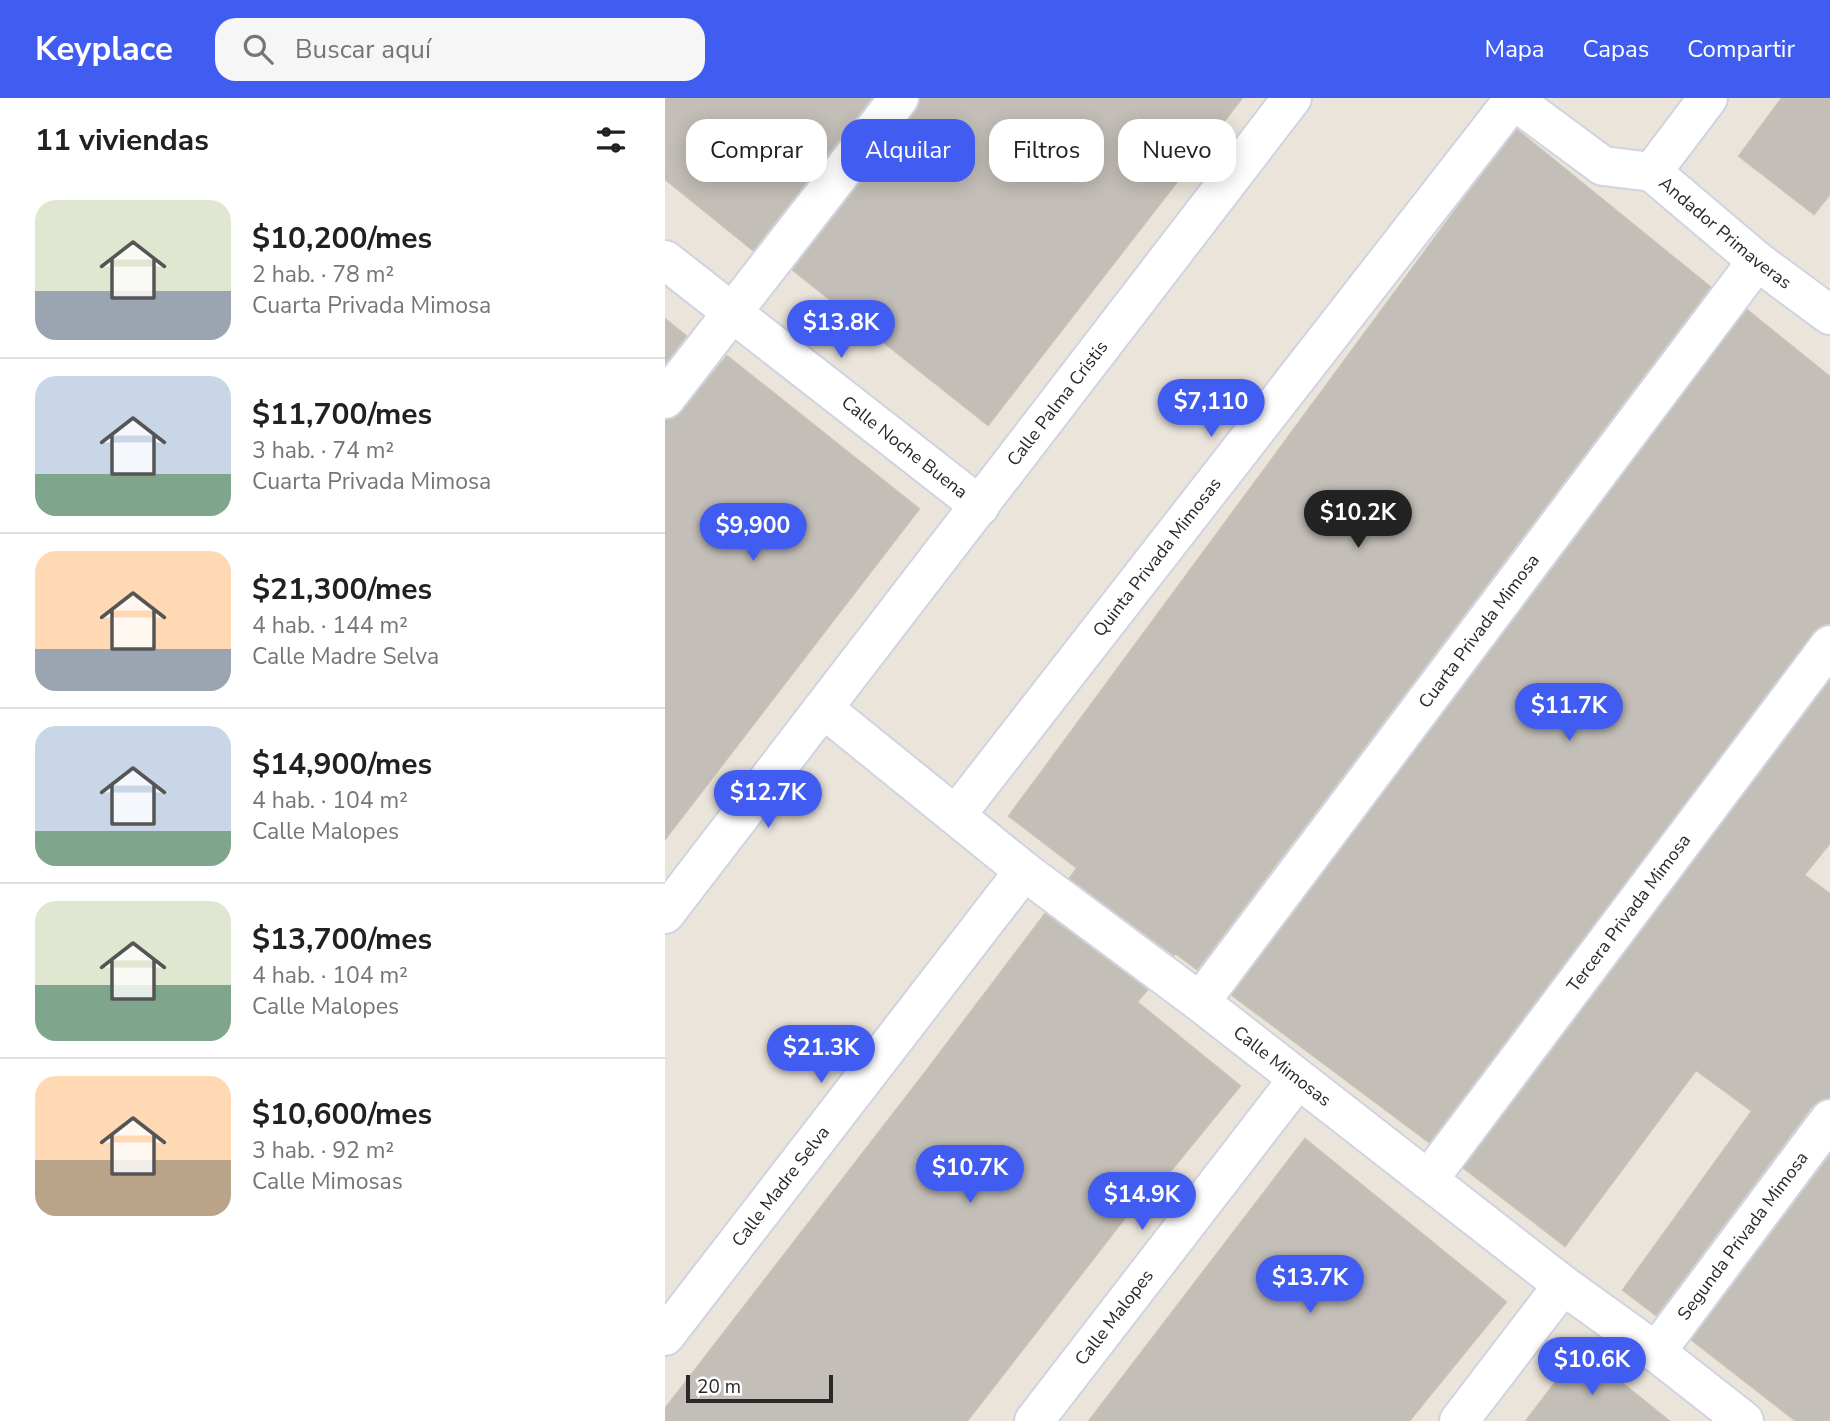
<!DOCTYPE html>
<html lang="es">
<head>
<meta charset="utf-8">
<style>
  :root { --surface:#fff; --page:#f6f6f6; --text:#202124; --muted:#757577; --line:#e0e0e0; --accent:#415cf1 }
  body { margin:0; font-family:"Nunito Sans",sans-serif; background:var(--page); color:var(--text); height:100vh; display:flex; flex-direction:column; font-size:26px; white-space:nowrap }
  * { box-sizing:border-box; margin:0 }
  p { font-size:23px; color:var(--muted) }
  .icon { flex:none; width:38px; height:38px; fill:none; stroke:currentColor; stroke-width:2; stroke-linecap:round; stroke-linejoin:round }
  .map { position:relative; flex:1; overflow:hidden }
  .panel { display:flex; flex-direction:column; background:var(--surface); width:665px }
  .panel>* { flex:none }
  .banner { position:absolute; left:21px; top:21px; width:665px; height:63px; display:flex; gap:14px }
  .scale { position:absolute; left:21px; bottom:18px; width:147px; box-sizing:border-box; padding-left:7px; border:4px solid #292929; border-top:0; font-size:19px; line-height:24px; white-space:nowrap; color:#292929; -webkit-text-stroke:5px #fff; paint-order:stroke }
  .price { position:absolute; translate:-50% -60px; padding:0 16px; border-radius:24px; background:var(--accent); color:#fff; font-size:23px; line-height:46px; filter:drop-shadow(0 2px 4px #0008) }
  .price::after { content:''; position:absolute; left:50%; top:42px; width:21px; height:16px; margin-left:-10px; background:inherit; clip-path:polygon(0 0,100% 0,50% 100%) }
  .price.selected { background:#222; color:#fff }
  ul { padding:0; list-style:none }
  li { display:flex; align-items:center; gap:21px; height:175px; padding:0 35px }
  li+li { border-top:2px solid var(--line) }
  li span { display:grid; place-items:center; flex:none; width:196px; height:140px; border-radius:21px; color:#555 }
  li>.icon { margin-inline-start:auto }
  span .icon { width:84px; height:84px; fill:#fffc; stroke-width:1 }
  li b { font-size:30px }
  h2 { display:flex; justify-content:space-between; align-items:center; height:84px; padding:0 35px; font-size:30px }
  .pill { padding:0 24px; border-radius:21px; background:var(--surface); box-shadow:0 4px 18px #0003; font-size:24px; line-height:63px }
  .pill.selected { background:var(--accent); color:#fff }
  header { display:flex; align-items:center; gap:42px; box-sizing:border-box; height:98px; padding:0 35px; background:var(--accent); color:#fff }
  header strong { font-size:33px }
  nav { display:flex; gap:38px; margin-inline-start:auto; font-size:24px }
  .search { width:490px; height:63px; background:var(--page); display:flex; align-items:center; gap:18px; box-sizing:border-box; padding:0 24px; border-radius:21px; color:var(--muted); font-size:26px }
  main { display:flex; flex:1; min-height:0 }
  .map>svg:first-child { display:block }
  .building { fill:#c3beb7; stroke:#c6c0b5; stroke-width:2 }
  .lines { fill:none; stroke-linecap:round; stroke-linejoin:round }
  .minor-casing { stroke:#d0d3e1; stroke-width:42 }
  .minor { stroke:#fff; stroke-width:38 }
  .labels { text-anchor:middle; stroke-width:5; stroke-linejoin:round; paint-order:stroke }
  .street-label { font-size:18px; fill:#292929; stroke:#fff }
</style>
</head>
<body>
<header>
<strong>Keyplace</strong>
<div class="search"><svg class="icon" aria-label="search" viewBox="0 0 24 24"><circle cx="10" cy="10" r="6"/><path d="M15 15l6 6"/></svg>Buscar aquí</div>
<nav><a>Mapa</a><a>Capas</a><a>Compartir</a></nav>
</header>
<main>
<section class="panel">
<h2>11 viviendas<svg class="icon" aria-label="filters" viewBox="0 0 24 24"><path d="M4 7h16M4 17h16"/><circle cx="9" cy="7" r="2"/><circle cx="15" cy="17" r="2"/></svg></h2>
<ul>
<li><span style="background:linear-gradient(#dfe7d0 65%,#9aa5b1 0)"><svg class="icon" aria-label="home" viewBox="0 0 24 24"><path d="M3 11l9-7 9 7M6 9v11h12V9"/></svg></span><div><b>$10,200/mes</b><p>2 hab. · 78 m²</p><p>Cuarta Privada Mimosa</p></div></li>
<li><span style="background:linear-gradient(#c9d6e8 70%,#7fa58c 0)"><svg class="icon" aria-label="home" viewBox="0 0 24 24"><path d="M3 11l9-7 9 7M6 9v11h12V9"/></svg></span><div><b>$11,700/mes</b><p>3 hab. · 74 m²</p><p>Cuarta Privada Mimosa</p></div></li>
<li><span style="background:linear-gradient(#ffd9b3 70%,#9aa5b1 0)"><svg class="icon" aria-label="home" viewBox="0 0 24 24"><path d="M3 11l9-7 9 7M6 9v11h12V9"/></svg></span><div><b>$21,300/mes</b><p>4 hab. · 144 m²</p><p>Calle Madre Selva</p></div></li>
<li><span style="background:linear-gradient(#c9d6e8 75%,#7fa58c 0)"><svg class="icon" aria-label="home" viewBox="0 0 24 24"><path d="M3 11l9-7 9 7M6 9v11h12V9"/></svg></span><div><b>$14,900/mes</b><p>4 hab. · 104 m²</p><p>Calle Malopes</p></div></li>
<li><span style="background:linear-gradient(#dfe7d0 60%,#7fa58c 0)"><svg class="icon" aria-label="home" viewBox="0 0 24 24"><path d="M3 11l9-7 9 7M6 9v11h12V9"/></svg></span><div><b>$13,700/mes</b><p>4 hab. · 104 m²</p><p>Calle Malopes</p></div></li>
<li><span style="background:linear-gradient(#ffd9b3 60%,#b9a48a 0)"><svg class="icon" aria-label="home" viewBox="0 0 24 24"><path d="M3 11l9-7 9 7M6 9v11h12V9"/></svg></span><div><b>$10,600/mes</b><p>3 hab. · 92 m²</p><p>Calle Mimosas</p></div></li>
</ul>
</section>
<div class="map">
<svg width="1165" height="1323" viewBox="0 0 1165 1323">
  <rect width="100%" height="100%" fill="#eae4db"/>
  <!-- building -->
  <path class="building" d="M 0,0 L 206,0 L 88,152 L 0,81 Z
    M 255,0 L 577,0 L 323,327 L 128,172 L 251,13 Z
    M 1117,0 L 1165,0 L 1165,96 L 1149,116 L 1074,58 Z
    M 852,32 L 1045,189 L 532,871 L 510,855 L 509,857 L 405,780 L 412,770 L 344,718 L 792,110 Z
    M 1082,212 L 1165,279 L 1165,526 L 1156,527 L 1148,534 L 764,1044 L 567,897 Z
    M 0,221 L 21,238 L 0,265 Z
    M 62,258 L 254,411 L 0,741 L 0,322 L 9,321 L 17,314 Z
    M 1165,583 L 1165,745 L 1139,777 L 1165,796 L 1165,1000 L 1156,1001 L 1147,1008 L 991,1217 L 958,1192 L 1087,1013 L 1031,972 L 900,1148 L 799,1070 Z
    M 380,816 L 482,892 L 472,904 L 575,988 L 499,1081 L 494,1076 L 302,1323 L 0,1323 L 0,1311 L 262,972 Z
    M 640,1041 L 841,1204 L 744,1323 L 424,1323 Z
    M 1165,1058 L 1165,1323 L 1131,1323 L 1027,1242 Z
    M 916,1251 L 957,1285 L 1004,1323 L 861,1323 Z"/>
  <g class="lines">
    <defs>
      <g id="minor">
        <path id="s1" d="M 846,0 L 938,68 L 987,74 L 1092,163 L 1165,217"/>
        <path d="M 987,74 L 1043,0"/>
        <path id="s2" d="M 0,162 L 315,408"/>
        <path d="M 0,301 L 234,0"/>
        <path id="s3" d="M 159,611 L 359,773 L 535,904 L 898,1187 L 991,1254 L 1079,1323"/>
        <path id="s4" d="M 291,717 L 848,2"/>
        <path id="s5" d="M 0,816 L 627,0"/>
        <path id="s6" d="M 535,904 L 1092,163"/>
        <path id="s7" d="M 763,1082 L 1165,547"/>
        <path id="s8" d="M 0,1238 L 359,773"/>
        <path id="s9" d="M 991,1254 L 1165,1021"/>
        <path id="s10" d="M 369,1323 L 633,981"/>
        <path d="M 794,1323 L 898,1187"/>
      </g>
    </defs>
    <!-- minor casing -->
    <use href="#minor" class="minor-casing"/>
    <!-- minor -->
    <use href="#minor" class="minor"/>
  </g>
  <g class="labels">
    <!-- street labels -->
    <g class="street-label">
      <text dy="6" stroke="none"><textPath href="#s1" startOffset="259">Andador Primaveras</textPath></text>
      <text dy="6" stroke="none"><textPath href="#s5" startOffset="644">Calle Palma Cristis</textPath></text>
      <text dy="6" stroke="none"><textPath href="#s2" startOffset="304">Calle Noche Buena</textPath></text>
      <text dy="6" stroke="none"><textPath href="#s4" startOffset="327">Quinta Privada Mimosas</textPath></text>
      <text dy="6" stroke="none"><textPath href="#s6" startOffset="464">Cuarta Privada Mimosa</textPath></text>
      <text dy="6" stroke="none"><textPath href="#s7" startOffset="334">Tercera Privada Mimosa</textPath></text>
      <text dy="6" stroke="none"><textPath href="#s3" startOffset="581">Calle Mimosas</textPath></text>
      <text dy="6" stroke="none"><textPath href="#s8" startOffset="189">Calle Madre Selva</textPath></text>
      <text dy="6" stroke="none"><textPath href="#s9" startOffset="145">Segunda Privada Mimosa</textPath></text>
      <text dy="6" stroke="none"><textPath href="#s10" startOffset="131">Calle Malopes</textPath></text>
    </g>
  </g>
</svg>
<div class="scale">20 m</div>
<b class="price" style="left:176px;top:262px">$13.8K</b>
<b class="price" style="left:546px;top:341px">$7,110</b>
<b class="price selected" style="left:693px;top:452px">$10.2K</b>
<b class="price" style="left:88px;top:465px">$9,900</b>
<b class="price" style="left:904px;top:645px">$11.7K</b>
<b class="price" style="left:103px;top:732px">$12.7K</b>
<b class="price" style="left:156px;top:987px">$21.3K</b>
<b class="price" style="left:305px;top:1107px">$10.7K</b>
<b class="price" style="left:477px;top:1134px">$14.9K</b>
<b class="price" style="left:645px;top:1217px">$13.7K</b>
<b class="price" style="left:927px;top:1299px">$10.6K</b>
<div class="banner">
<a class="pill">Comprar</a>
<a class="pill selected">Alquilar</a>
<a class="pill">Filtros</a>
<a class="pill">Nuevo</a>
</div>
</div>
</main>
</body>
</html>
